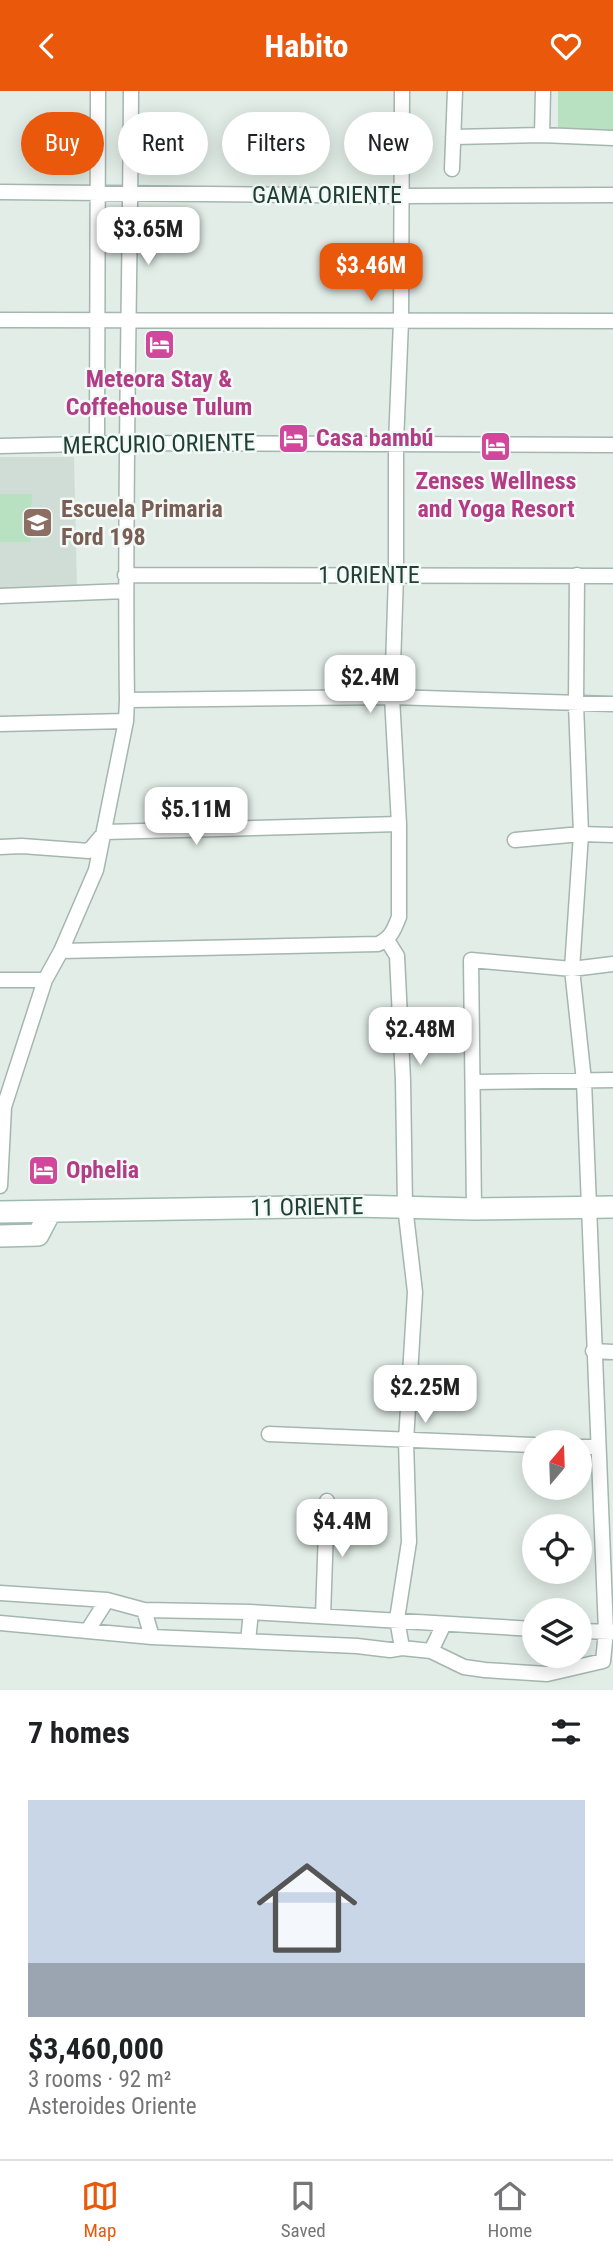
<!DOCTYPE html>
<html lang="en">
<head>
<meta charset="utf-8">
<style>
  :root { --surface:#fff; --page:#f2f2f2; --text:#202124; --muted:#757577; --line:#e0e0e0; --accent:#ea580c }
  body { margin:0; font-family:"Roboto Condensed",sans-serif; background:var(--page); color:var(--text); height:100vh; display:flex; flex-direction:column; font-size:26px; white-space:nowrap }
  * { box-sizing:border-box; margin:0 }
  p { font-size:23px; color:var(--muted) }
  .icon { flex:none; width:38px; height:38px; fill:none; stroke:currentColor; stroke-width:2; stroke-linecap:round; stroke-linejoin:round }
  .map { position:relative; height:1599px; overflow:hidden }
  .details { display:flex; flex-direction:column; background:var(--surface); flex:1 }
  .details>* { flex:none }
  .top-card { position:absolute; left:21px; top:21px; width:572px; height:63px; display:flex; gap:14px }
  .needle { width:46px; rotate:19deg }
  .fabs { position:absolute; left:522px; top:1339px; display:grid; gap:14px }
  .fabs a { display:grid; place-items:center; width:70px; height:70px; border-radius:50%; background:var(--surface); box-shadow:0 4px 18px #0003; font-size:35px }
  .price { position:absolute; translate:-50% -60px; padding:0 16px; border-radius:14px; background:#fff; color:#222; font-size:23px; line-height:46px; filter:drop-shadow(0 2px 4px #0008) }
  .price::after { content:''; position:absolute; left:50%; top:42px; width:21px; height:16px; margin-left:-10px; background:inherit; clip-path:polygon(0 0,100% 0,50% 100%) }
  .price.active { background:var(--accent); color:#fff }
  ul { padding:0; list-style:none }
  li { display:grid; align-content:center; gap:14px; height:371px; padding:0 28px }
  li+li { border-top:2px solid var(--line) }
  li span { display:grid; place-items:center; height:217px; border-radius:0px; color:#555 }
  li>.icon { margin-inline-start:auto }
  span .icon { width:126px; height:126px; fill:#fffc; stroke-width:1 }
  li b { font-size:30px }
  h2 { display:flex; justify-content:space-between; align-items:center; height:84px; padding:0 28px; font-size:30px }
  .tag { padding:0 24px; border-radius:32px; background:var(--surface); box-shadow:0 4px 18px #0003; font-size:24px; line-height:63px }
  .tag.active { background:var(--accent); color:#fff }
  header { display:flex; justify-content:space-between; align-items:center; height:91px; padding:0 28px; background:var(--accent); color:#fff; font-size:32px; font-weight:700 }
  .tab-bar { display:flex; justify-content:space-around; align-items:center; height:98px; border-top:2px solid var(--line); background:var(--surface); font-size:19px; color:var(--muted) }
  .tab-bar a { display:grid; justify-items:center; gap:4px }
  .tab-bar .active { color:var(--accent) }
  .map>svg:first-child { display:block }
  .built { fill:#d0ddd6 }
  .green { fill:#b8e1c2 }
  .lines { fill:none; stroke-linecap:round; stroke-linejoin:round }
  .street-casing { stroke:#a4b6af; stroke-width:17 }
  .secondary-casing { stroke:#9fbaaf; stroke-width:24 }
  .street { stroke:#fff; stroke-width:14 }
  .secondary { stroke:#fff; stroke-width:21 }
  .labels { text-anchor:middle; stroke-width:5; stroke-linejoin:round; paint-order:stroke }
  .street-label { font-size:24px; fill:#204036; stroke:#f3f9f6 }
  .hotel-label { font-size:24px; font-weight:bold; fill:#b23c85; stroke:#f3f9f6 }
  .education-label { font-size:24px; font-weight:bold; fill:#785e54; stroke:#f3f9f6; text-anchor:start }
</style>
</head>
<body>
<header><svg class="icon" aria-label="back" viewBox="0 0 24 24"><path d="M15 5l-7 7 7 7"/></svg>Habito<svg class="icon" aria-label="heart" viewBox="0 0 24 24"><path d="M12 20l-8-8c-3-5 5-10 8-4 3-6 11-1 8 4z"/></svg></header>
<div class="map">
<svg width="613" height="1599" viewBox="0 0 613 1599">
  <rect width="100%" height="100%" fill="#e2ede8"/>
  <!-- built -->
  <path class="built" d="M 0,366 L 74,366 L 77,498 L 0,499 Z"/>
  <!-- green -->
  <path class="green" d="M 558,0 L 613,0 L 613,39 L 558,39 Z
    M 0,403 L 32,403 L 31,451 L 0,451 Z"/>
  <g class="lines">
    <defs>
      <path id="street" d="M 542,44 L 543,0
        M 453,46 L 542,44 L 613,47
        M 452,78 L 455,0
        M 0,101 L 402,105 L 613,104
        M 0,229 L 613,230
        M 97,353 L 98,0
        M 0,355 L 126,352 L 613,354
        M 125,484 L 613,485
        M 0,505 L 126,500
        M 127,609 L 392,606 L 613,613
        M 0,633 L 126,630
        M 515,749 L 581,743 L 613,744
        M 0,756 L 22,755 L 89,760 L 105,741 L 399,733
        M 387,849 L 397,865 L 403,989 L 405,1115 L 415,1201 L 406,1350 L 409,1451 L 397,1528 L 402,1557
        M 61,860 L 378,853 C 391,847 394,839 399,826 L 399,733 L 392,606 L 396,484 L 396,352 L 401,230 L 402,0
        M 0,889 L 45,889
        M 474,991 L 613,989
        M 0,1095 L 4,1016 L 45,889 L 61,860 L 96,779 L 126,630 L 127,609 C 124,406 130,203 131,0
        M 474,1118 L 471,869 L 572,878 L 613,873
        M 593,1260 L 613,1261
        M 269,1343 L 534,1354
        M 579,1356 L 597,1356
        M 0,1502 L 107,1509 L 144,1519 L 251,1521 L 534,1538
        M 144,1519 L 152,1546
        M 323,1525 L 327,1410
        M 0,1532 L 152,1546 L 357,1555 L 390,1559 L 402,1557 L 431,1560 L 464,1576 L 485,1579 L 547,1583 L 603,1570 L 606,1541 L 584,990 L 572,878 L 581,743 L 576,613 L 577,484
        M 88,1539 L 107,1509
        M 579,1540 L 613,1541
        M 248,1550 L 251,1521
        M 431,1560 L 444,1533"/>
      <path id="secondary" d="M 0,1121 L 355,1115 L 474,1118 L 613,1116
        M 1,1145 L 38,1144 L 50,1121"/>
    </defs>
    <!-- street casing -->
    <use href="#street" class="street-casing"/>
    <!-- secondary casing -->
    <use href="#secondary" class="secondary-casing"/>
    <!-- street -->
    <use href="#street" class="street"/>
    <!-- secondary -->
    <use href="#secondary" class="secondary"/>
  </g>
  <!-- icons -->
  <defs>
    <symbol id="hotel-square" viewBox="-11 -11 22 22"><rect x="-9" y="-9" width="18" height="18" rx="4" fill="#d1479c" stroke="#f3f9f6"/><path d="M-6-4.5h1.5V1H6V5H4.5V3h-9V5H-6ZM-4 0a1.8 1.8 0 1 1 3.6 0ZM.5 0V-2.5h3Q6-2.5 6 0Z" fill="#fff"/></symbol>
    <symbol id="school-square" viewBox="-11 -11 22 22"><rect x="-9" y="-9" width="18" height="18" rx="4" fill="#8d6e63" stroke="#f3f9f6"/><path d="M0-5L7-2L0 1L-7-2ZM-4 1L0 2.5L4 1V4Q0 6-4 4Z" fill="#fff"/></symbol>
  </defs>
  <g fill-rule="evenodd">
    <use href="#hotel-square" x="142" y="236" width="35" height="35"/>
    <use href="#hotel-square" x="276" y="330" width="35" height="35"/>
    <use href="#hotel-square" x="478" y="338" width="35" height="35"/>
    <use href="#school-square" x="20" y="414" width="35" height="35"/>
    <use href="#hotel-square" x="26" y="1062" width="35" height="35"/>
  </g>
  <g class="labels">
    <!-- street labels -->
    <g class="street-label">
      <text x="327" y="112">GAMA ORIENTE</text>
      <text transform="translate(159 353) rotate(-1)" y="8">MERCURIO ORIENTE</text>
      <text x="369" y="492">1 ORIENTE</text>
      <text transform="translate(307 1116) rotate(-1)" y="8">11 ORIENTE</text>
    </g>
    <!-- hotel labels -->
    <g class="hotel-label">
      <text x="159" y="296">Meteora Stay &amp;<tspan x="159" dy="28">Coffeehouse Tulum</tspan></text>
      <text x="316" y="355" text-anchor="start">Casa bambú</text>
      <text x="496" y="398">Zenses Wellness<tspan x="496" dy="28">and Yoga Resort</tspan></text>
      <text x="66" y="1087" text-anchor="start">Ophelia</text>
    </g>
    <!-- education labels -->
    <g class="education-label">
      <text x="61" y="426">Escuela Primaria<tspan x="61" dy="28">Ford 198</tspan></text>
    </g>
  </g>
</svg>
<div class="fabs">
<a><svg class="needle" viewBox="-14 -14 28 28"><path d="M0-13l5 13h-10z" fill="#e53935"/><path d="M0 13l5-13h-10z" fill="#757577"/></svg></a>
<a><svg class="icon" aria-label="locate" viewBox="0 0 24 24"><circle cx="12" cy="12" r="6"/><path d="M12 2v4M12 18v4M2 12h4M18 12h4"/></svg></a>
<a><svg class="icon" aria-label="layers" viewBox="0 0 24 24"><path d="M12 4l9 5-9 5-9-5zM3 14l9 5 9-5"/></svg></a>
</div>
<b class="price" style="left:148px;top:176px">$3.65M</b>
<b class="price active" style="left:371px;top:212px">$3.46M</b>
<b class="price" style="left:370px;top:624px">$2.4M</b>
<b class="price" style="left:196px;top:756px">$5.11M</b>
<b class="price" style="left:420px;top:976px">$2.48M</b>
<b class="price" style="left:425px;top:1334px">$2.25M</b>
<b class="price" style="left:342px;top:1468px">$4.4M</b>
<div class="top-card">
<a class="tag active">Buy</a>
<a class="tag">Rent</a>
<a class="tag">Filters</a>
<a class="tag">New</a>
</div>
</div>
<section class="details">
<h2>7 homes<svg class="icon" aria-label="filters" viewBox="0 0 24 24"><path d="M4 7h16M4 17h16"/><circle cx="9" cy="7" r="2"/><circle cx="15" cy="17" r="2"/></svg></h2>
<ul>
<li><span style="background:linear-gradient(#c9d6e8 75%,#9aa5b1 0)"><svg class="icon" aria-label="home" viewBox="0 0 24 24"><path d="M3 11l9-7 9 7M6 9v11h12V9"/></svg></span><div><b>$3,460,000</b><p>3 rooms · 92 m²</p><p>Asteroides Oriente</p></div></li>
</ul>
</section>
<nav class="tab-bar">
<a class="active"><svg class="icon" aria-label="map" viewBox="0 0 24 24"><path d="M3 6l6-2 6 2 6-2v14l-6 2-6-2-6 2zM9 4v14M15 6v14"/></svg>Map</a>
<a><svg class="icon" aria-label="saved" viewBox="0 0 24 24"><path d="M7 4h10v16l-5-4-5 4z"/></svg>Saved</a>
<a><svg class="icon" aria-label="home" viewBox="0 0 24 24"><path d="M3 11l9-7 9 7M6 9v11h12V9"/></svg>Home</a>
</nav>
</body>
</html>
